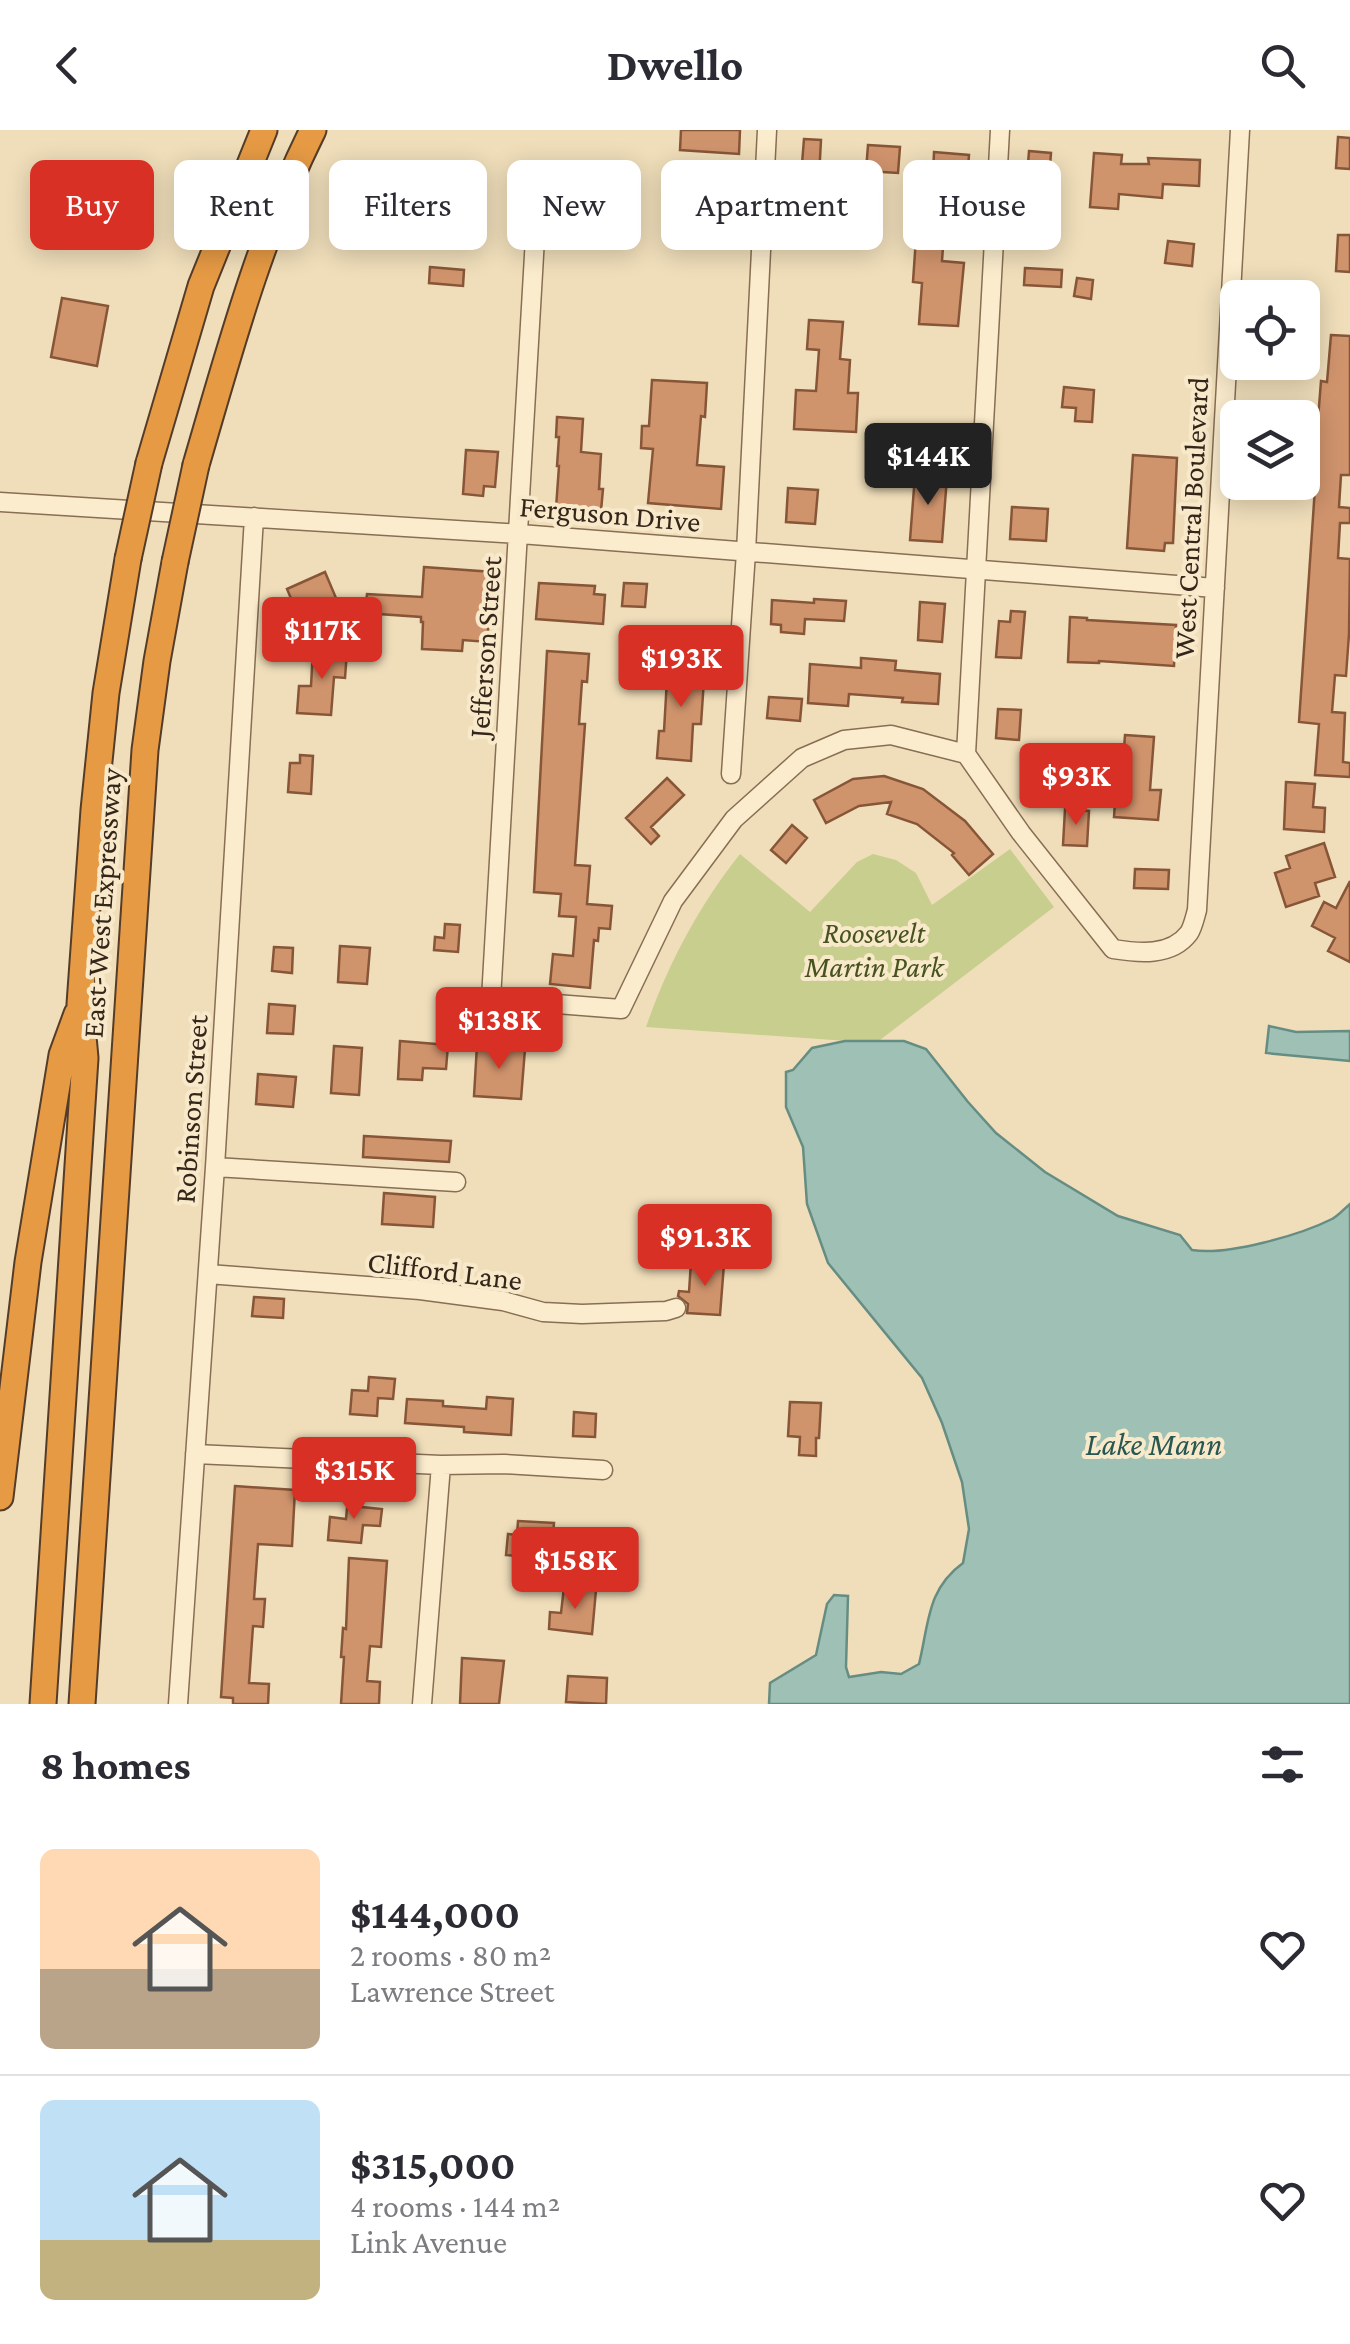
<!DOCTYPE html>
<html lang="en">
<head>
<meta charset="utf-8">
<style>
  :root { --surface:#fff; --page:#f2f2f3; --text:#2b2b33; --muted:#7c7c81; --line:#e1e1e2; --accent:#d93025 }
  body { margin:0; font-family:"Crimson Pro",serif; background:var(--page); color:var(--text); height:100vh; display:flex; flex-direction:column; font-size:38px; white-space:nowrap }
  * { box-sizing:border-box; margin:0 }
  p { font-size:32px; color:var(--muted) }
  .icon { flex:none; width:55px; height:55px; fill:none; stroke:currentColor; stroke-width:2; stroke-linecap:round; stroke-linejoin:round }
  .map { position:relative; height:1574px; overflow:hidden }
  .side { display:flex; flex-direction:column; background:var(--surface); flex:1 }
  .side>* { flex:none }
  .banner { position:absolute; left:30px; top:30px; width:1290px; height:90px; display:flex; gap:20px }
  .buttons { position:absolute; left:1220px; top:150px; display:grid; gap:20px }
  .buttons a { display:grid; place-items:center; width:100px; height:100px; border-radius:15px; background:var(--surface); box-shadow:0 5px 25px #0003; font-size:50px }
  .price { position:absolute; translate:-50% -85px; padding:0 22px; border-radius:10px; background:var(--accent); color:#fff; font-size:32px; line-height:65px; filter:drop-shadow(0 2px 5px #0008) }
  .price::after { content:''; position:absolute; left:50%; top:60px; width:30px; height:22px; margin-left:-15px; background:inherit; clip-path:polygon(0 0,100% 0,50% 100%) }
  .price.on { background:#222; color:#fff }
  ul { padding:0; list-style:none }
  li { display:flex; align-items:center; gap:30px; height:250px; padding:0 40px }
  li+li { border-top:2px solid var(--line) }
  li span { display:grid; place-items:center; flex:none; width:280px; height:200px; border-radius:15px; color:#555 }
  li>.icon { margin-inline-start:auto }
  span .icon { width:120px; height:120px; fill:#fffc; stroke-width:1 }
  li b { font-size:42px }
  h2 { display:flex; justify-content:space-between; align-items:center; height:120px; padding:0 40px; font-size:42px }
  .tag { padding:0 35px; border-radius:15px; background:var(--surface); box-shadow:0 5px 25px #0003; font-size:35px; line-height:90px }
  .tag.on { background:var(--accent); color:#fff }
  header { display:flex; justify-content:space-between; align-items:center; height:130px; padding:0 40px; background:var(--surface); font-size:45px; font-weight:700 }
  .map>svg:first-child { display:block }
  .green { fill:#c8ce8e }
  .water { fill:#9fc0b5; stroke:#668d83; stroke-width:2.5 }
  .building { fill:#d0946d; stroke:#875638; stroke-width:2.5 }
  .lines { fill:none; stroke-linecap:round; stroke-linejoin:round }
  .minor-casing { stroke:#876e54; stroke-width:21 }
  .highway-casing { stroke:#543c29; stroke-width:29 }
  .minor { stroke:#fbeccd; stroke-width:18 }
  .highway { stroke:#e69a44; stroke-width:25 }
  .highway-bridge-casing { stroke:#543c29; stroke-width:29; stroke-linecap:butt }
  .highway-bridge { stroke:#e69a44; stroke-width:25 }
  .labels { text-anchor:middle; stroke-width:8; stroke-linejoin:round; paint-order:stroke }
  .street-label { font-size:30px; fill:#35261a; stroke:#f7e9ca }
  .park-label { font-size:30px; font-style:italic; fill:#47531f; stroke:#f7e9ca }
  .water-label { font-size:32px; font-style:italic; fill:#285652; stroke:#f7e9ca }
</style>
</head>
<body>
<header><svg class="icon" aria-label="back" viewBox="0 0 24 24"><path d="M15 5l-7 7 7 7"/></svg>Dwello<svg class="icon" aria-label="search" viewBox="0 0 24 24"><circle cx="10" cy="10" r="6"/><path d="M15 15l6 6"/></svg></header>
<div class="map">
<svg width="1350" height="1574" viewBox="0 0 1350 1574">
  <rect width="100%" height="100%" fill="#f0deba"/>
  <!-- green -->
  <path class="green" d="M 1010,719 L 1054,777 L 876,913 L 646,897 C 668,834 698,777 740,724 L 810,782 L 857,732 L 873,724 L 896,730 L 916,743 L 932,775 Z"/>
  <!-- water -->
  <path class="water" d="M 1269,896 L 1296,902 L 1350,901 L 1350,931 L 1266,923 Z
    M 845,911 L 904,911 L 926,919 L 968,972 L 996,1003 L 1045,1042 L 1118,1086 L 1180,1105 L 1192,1120 C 1227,1126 1300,1105 1332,1089 C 1338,1086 1344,1079 1350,1074 L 1350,1574 L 769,1574 L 770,1553 L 816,1525 L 827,1474 L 834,1465 L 848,1466 L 846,1537 L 849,1547 L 881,1542 L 901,1544 L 919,1534 C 929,1493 927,1459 963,1433 L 969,1399 L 962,1352 L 942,1293 L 922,1248 L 828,1133 L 807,1074 L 803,1017 L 786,977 L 786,942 L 793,940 L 812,918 Z"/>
  <!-- building -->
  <path class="building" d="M 681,0 L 740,0 L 739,24 L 680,20 Z
    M 1338,7 L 1350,8 L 1350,39 L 1336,38 Z
    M 804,9 L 821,10 L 819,47 L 801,46 Z
    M 868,15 L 900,17 L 898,43 L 866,41 Z
    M 1029,21 L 1051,23 L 1048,62 L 1026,60 Z
    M 934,22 L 969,25 L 967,54 L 957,53 L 955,89 L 945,89 L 942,131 L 964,133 L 958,196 L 919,194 L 922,153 L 913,152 L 917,93 L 931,94 Z
    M 1094,23 L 1122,25 L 1121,34 L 1149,34 L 1148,28 L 1200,30 L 1199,56 L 1163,54 L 1162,68 L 1119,64 L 1118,79 L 1090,77 Z
    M 804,86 L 840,89 L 839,110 L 802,108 Z
    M 1338,105 L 1350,105 L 1350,142 L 1336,141 Z
    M 1168,111 L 1194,114 L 1192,136 L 1165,133 Z
    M 430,137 L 464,140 L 463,156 L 429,153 Z
    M 1025,138 L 1062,140 L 1061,157 L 1024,155 Z
    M 1077,148 L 1093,150 L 1091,169 L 1074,166 Z
    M 62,168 L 108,176 L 97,236 L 51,227 Z
    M 809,190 L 843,192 L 840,229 L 850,230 L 848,263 L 858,263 L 856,302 L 794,299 L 796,260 L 816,261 L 819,220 L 807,219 Z
    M 1331,205 L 1350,206 L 1350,345 L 1341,345 L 1339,377 L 1350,378 L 1350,393 L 1340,393 L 1338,428 L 1350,429 L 1349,504 L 1346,546 L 1335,545 L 1332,582 L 1345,583 L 1343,632 L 1350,633 L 1350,647 L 1315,645 L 1319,594 L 1299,592 L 1316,343 L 1313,343 L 1314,333 L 1303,332 L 1305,301 L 1317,302 L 1321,251 L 1327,252 Z
    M 652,250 L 707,253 L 705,287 L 701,286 L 697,335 L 724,337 L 721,379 L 648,373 L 653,319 L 641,318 L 642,296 L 649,296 Z
    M 1064,257 L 1094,260 L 1092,292 L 1075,291 L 1076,278 L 1062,277 Z
    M 557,287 L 583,289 L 581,322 L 601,324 L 599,359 L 603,359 L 601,381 L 556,378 L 559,336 L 557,336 L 559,307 L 556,307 Z
    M 466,320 L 498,322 L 495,357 L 484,356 L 483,366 L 463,364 Z
    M 1133,325 L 1177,328 L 1173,413 L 1165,413 L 1164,421 L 1127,418 Z
    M 915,345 L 947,347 L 942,412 L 910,410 Z
    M 788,358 L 818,360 L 815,394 L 786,392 Z
    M 1012,377 L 1048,379 L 1046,411 L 1010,409 Z
    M 424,437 L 493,442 L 487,512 L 463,510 L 462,521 L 422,519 L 423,492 L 421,492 L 421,487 L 365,483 L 367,464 L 422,467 Z
    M 325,442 L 336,468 L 298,485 L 287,459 Z
    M 539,453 L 595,456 L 594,464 L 605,465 L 603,494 L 536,489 Z
    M 624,453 L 647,454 L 645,477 L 622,476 Z
    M 814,469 L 846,471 L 844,491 L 805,489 L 804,504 L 781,502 L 781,495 L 771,494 L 772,470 L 814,473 Z
    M 920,472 L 945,474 L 942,512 L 918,510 Z
    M 1011,481 L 1025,482 L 1021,528 L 996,527 L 999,491 L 1010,492 Z
    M 1070,487 L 1087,488 L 1087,490 L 1176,495 L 1174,536 L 1099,531 L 1099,533 L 1068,532 Z
    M 313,519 L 347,521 L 345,548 L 334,547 L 331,585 L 297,583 L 299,556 L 311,556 Z
    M 547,521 L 589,524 L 587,552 L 582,551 L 579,594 L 585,594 L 575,735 L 590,736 L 587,774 L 612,776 L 610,799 L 599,798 L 598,811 L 594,810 L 590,858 L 550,854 L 553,824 L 573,826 L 576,787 L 559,786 L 561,764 L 534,762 Z
    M 861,528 L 896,531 L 895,540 L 940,544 L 938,574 L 902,572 L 903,568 L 849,564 L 848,576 L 808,573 L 810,534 L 861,538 Z
    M 668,532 L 705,535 L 701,594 L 693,594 L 691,631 L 657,628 L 659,601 L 664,601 Z
    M 769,567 L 802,569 L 800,591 L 767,588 Z
    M 998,579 L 1021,580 L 1019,610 L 996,608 Z
    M 1125,605 L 1154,607 L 1150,660 L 1161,660 L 1158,690 L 1114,687 L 1116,657 L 1121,658 Z
    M 300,625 L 313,626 L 311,664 L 288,662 L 290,633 L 300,633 Z
    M 884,646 L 923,659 L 965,691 L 993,724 L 969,745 L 952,725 L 954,723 L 917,694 L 887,684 L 891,672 L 859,676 L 826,693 L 814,670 L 853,649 Z
    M 667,648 L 684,665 L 651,697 L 659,706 L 651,714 L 626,688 Z
    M 1286,652 L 1315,654 L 1313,677 L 1325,678 L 1324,702 L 1284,699 Z
    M 1065,679 L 1089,681 L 1087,716 L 1063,715 Z
    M 792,695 L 807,708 L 786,733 L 771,720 Z
    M 1324,713 L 1335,747 L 1315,753 L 1319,766 L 1286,777 L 1275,743 L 1290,738 L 1286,726 Z
    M 1135,739 L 1169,740 L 1168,759 L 1134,758 Z
    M 1350,751 L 1350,832 L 1328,821 L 1335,808 L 1312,796 L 1324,772 L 1336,778 Z
    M 445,794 L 460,795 L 458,822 L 434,820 L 435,807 L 444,808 Z
    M 340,816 L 370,818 L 367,854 L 338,852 Z
    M 274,817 L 293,818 L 292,843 L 272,841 Z
    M 269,874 L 295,876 L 293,904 L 267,903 Z
    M 400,911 L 448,915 L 446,939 L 423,938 L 422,950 L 398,949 Z
    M 477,915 L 525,919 L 521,969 L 474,966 Z
    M 334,916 L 362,918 L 359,965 L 331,963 Z
    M 258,944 L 296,947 L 293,977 L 256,974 Z
    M 364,1006 L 451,1011 L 449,1032 L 363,1027 Z
    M 384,1063 L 435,1067 L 433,1097 L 382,1094 Z
    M 691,1132 L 724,1134 L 720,1185 L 687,1183 L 688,1174 L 678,1166 L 679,1161 L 689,1162 Z
    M 254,1167 L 284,1169 L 283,1188 L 252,1186 Z
    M 369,1247 L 395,1249 L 393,1269 L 378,1268 L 377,1286 L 350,1284 L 352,1260 L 368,1261 Z
    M 487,1267 L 513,1269 L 511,1305 L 464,1302 L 464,1297 L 405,1293 L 407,1269 L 443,1271 L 443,1276 L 486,1279 Z
    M 790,1272 L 821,1273 L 819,1308 L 816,1308 L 816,1326 L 799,1325 L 800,1307 L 788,1306 Z
    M 574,1282 L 596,1284 L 595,1307 L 573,1306 Z
    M 235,1356 L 295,1360 L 292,1416 L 258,1414 L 254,1469 L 265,1469 L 263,1497 L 253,1496 L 249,1553 L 269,1554 L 268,1574 L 233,1574 L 233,1568 L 221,1567 Z
    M 348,1367 L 362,1369 L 362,1377 L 382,1379 L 380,1396 L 363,1395 L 361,1413 L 328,1410 L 330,1387 L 346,1389 Z
    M 518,1391 L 554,1393 L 552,1415 L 532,1414 L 531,1427 L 506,1425 L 508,1404 L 517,1405 Z
    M 349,1428 L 387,1431 L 381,1517 L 370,1516 L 367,1551 L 380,1552 L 379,1574 L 341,1574 L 344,1527 L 341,1527 L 343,1498 L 346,1499 Z
    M 564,1457 L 596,1460 L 592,1504 L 549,1499 L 550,1482 L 561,1483 Z
    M 462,1528 L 504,1531 L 499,1574 L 460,1574 Z
    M 568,1546 L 607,1548 L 606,1574 L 566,1572 Z"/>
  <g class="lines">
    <defs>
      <path id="minor" d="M 535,108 L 491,869 L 621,879 L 673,771 L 734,689 L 802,628 L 844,610 L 891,605 L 966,624 L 1021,703 L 1113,819 C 1138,823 1171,827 1189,803 C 1193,797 1195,787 1197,780 L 1240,0
        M 0,372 L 520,404 L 1215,458
        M 966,624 L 1000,0
        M 731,644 L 746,422 L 767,0
        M 215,1037 L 456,1052
        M 208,1144 L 420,1160 L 503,1171 L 543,1182 L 582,1184 L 666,1181 L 676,1178
        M 195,1324 L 441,1335 L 504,1334 L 603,1340
        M 178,1574 L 215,1037 L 254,387
        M 422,1574 L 441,1335"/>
      <path id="highway" d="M 149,333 L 201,156 L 264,0
        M 196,335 C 229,222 260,106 313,0
        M 0,1367 L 28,1132 L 62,925 L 77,884
        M 43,1574 L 85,928 L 80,874 L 94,680 L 106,563 L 128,429
        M 82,1574 L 145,620 L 157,531 L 175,432"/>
    </defs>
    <!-- minor casing -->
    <use href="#minor" class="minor-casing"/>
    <!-- highway casing -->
    <use href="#highway" class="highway-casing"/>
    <!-- minor -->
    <use href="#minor" class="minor"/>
    <!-- highway -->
    <use href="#highway" class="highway"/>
    <defs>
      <path id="highway-bridge" d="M 128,429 L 149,333
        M 175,432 L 196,335"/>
    </defs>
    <!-- highway-bridge casing -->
    <use href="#highway-bridge" class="highway-bridge-casing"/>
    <!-- highway-bridge -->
    <use href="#highway-bridge" class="highway-bridge"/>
  </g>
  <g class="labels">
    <!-- street labels -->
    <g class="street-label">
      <text transform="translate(610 384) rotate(5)" y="10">Ferguson Drive</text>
      <text transform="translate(1191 388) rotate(-87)" y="10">West Central Boulevard</text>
      <text transform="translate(485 517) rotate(-86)" y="10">Jefferson Street</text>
      <text transform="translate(102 773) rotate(-86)" y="10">East-West Expressway</text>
      <text transform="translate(191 979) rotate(-86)" y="10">Robinson Street</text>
      <text transform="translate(445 1141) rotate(7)" y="10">Clifford Lane</text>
    </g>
    <!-- park labels -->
    <g class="park-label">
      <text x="874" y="813">Roosevelt<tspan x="874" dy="34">Martin Park</tspan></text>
    </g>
    <!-- water labels -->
    <g class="water-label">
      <text x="1154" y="1325">Lake Mann</text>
    </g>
  </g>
</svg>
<div class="buttons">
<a><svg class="icon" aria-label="locate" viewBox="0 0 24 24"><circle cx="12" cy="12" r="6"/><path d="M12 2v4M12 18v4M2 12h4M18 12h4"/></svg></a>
<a><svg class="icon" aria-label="layers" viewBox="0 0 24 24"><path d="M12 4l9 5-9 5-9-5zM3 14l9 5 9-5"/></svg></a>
</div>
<b class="price on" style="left:928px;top:378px">$144K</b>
<b class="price" style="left:322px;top:552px">$117K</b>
<b class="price" style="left:681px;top:580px">$193K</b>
<b class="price" style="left:1076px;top:698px">$93K</b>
<b class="price" style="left:499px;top:942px">$138K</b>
<b class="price" style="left:705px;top:1159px">$91.3K</b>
<b class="price" style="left:354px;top:1392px">$315K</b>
<b class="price" style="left:575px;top:1482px">$158K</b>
<div class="banner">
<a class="tag on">Buy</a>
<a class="tag">Rent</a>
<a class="tag">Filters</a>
<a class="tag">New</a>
<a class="tag">Apartment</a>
<a class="tag">House</a>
</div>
</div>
<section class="side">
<h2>8 homes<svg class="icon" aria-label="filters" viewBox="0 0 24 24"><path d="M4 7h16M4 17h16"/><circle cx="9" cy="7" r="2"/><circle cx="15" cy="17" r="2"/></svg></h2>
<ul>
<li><span style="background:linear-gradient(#ffd9b3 60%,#b9a48a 0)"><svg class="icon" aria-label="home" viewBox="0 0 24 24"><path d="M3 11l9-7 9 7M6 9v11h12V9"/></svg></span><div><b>$144,000</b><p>2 rooms · 80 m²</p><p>Lawrence Street</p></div><svg class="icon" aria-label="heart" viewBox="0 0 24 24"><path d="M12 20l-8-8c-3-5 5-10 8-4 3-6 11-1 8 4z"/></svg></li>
<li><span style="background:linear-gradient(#bfe0f5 70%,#c2b280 0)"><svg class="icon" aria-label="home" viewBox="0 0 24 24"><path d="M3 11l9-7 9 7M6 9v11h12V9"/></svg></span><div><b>$315,000</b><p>4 rooms · 144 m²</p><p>Link Avenue</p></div><svg class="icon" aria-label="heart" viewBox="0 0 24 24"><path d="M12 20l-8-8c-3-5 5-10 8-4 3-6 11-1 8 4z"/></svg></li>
</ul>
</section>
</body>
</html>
